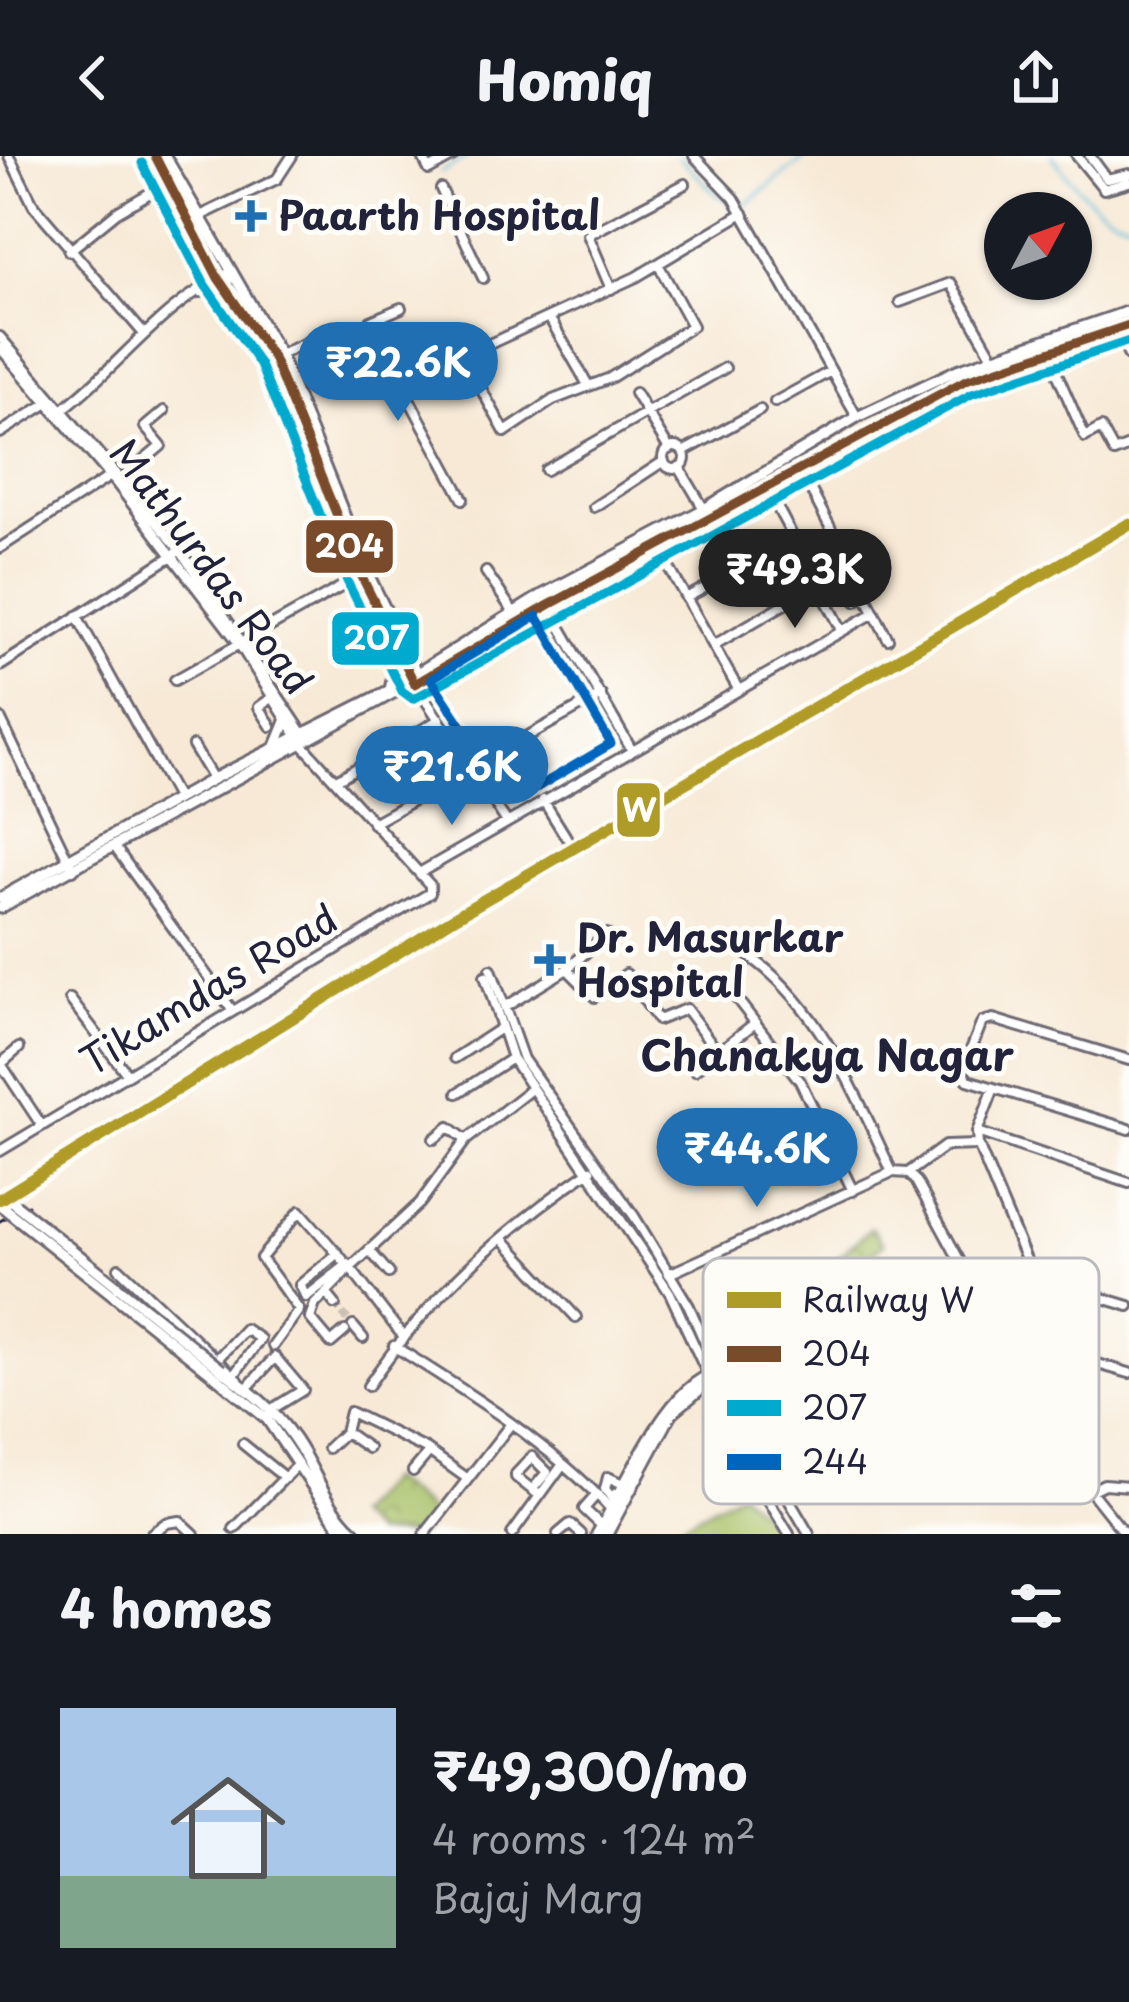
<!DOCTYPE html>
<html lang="en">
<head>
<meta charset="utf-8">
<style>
  :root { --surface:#171b24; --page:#242831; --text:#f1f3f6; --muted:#9ea1a6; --accent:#1f6fb2 }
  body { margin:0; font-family:"Playpen Sans",sans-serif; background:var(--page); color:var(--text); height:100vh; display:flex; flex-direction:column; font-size:45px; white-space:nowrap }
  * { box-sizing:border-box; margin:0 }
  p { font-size:39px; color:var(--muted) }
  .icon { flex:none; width:66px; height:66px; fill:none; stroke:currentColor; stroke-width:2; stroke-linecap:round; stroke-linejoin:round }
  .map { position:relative; height:1378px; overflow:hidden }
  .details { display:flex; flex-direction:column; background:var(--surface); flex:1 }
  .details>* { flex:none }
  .needle { width:78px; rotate:49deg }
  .controls { position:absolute; left:984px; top:36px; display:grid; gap:24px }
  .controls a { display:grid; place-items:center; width:108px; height:108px; border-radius:50%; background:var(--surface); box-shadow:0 3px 9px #0004; font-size:60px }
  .price { position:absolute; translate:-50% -102px; padding:0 27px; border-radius:42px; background:var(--accent); color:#fff; font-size:39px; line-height:78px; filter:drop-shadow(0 3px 6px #0008) }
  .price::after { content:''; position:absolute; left:50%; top:72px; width:36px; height:27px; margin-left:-18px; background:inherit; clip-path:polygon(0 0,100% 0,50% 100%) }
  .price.on { background:#222; color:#fff }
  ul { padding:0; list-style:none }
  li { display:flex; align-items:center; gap:36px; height:300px; padding:0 60px }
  li span { display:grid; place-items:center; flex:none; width:336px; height:240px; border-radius:0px; color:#555 }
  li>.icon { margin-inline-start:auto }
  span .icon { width:144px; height:144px; fill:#fffc; stroke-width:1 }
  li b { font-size:51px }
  h2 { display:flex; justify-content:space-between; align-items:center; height:144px; padding:0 60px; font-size:51px }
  header { display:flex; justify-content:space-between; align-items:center; height:156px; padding:0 60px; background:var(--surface); font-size:54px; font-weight:800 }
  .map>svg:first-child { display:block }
  .grass { fill:#a7c066; stroke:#647150; stroke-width:3 }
  .park { fill:url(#park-crowns); stroke:#647150; stroke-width:3 }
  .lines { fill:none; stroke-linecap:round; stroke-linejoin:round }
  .stream { stroke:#5abbd9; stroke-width:3 }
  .minor-tunnel { stroke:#ccc1b6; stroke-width:8; stroke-dasharray:8 4; stroke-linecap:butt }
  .minor-casing { stroke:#6d6871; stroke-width:14 }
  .major-casing { stroke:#6d6871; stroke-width:15 }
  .minor { stroke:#fff; stroke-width:8 }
  .major { stroke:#fff; stroke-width:9 }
  .rail { stroke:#22223b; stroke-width:3 }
  .major-bridge-casing { stroke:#6d6871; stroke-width:15; stroke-linecap:butt }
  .major-bridge { stroke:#fff; stroke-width:9 }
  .bus-1-casing { stroke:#fdfcf7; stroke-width:18 }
  .bus-2-casing { stroke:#fdfcf7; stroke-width:18 }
  .bus-3-casing { stroke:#fdfcf7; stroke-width:18 }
  .bus-1 { stroke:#7a4b2a; stroke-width:9 }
  .bus-2 { stroke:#00a9ce; stroke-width:9 }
  .bus-3 { stroke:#0065bd; stroke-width:9 }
  .rail-1-casing { stroke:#fdfcf7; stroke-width:21 }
  .rail-1 { stroke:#af9b27; stroke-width:12 }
  .poi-dot { fill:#1f6fb2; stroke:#fdfcf7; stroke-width:4.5 }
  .labels { text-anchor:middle; stroke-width:10; stroke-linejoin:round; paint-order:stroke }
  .poi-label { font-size:39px; font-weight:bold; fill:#22223b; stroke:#fdfcf7; text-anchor:start }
  .street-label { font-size:39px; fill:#22223b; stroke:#fdfcf7 }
  .neighbourhood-label { font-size:42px; font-weight:bold; fill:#22223b; stroke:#fdfcf7 }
  .key { fill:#fdfcf7; stroke:#bbbbbf; stroke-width:3 }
  .key-label { font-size:33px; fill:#22223b }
  .line-badge { stroke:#fdfcf7; stroke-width:4.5 }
  .badge-label { font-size:33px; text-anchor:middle; font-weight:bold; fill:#fff }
</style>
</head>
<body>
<header><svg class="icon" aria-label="back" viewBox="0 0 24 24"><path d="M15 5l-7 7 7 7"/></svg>Homiq<svg class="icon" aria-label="share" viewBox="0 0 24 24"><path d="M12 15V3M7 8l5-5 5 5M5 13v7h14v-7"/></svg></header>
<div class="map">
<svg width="1129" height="1378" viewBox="0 0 1129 1378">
  <defs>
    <pattern id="park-crowns" width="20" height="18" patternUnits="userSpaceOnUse" patternTransform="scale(3)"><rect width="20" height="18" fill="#a7c066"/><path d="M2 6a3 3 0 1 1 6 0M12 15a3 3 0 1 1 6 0" fill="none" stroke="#889c55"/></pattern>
  </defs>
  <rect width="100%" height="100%" fill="#fdfcf7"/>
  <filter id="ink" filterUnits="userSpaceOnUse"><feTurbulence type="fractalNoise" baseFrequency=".00833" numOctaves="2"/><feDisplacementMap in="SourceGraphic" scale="24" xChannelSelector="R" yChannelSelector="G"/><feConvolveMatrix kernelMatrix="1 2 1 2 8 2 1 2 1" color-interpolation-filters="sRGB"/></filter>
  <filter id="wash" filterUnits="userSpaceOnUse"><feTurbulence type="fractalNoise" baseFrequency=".004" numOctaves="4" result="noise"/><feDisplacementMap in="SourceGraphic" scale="48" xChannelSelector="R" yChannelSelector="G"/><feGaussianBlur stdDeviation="2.7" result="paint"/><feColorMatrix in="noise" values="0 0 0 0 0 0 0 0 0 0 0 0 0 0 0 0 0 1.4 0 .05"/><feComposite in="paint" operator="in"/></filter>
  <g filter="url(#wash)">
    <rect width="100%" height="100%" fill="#f7e9d5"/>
    <!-- grass -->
    <path class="grass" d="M 740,1336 L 784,1378 L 664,1378 Z"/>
    <!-- park -->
    <path class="park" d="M 871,1072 L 883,1088 L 824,1140 L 812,1125 Z
      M 388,1323 L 435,1359 L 419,1378 L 374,1378 L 354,1360 Z"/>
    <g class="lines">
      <!-- stream -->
      <path class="stream" d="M 678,0 L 718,40 L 736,49
        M 1052,0 C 1072,24 1096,60 1129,65
        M 441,16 L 469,0
        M 744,50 L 807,0"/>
    </g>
  </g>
  <g filter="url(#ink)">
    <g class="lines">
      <!-- minor-tunnel -->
      <path class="minor-tunnel" d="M 335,1148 L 353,1170"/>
      <defs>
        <path id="minor" d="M 9,0 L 34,50 L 144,178
          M 422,0 L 429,14 L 454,0
          M 694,0 L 734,42 L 857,261
          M 1077,0 L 1104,33 L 1129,26
          M 1090,0 L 1107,23 L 1129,18
          M 441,33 L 483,122
          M 198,61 L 277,23 L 292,0
          M 69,95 L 117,56 L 169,26
          M 611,133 L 588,79 L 685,28
          M 201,136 L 233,122
          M 900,146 L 951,127 L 993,201
          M 401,152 L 371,165 L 371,172 L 463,343
          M 550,163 L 588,229
          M 1115,173 L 1129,200
          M 0,181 L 180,394 L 306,582
          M 0,192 L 117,328 L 238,486 L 302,588 L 430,729 L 430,737 L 0,995
          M 1048,197 L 1085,281 L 1101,272 L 1114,296 L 1129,290
          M 280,199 C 359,158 382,176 463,200 L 636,121 L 743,57
          M 463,200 L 505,276 L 553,244 L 610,222 L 692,170 L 658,108
          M 635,237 L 669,293
          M 775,246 L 831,215
          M 63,253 C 120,210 162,148 229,117
          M 0,277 L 46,248
          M663 302a11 11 0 1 1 22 0a11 11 0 1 1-22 0Z
          M 683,296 L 760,254
          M 679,311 L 704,353
          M 800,313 L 888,483
          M 546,314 L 725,212
          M 122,323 L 161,290 L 145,271 L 164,255
          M 767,332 L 842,474
          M 594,351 L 664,305
          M 652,382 L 737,531
          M 0,392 L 109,321
          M 486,416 L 514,457
          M 853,430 L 856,445
          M 542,439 L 631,593
          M 686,442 L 787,387
          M 826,442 L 858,424
          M 77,460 L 177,642
          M 714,489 L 814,431
          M 0,510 L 175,398
          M 175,524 L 366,417
          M 415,528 L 507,666
          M 0,562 L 73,714
          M 271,570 L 259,551 L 273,541
          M 193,590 L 213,623
          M 338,623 L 440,563
          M 543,644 L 566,681
          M 373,667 L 601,539
          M 114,690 L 232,854
          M 421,716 L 874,457
          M 749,800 C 820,849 857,941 892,1016
          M 491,813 L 523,903 L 634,1060 L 689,1150 L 729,1242 L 809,1378
          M 567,813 L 607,778
          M 485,820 L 512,902 L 670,1137 L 760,1331 L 789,1378
          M 730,834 L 800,925 L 853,1035
          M 70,843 L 127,918
          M 505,851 L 567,813 L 595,841 L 626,818 L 658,864 L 686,853 L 718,896
          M 19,892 L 1,908 L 42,970
          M 455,902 L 501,872
          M 1129,904 L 993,863 L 982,866 L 962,916 L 968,924 L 994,932 L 977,976 L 978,989 L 1060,1185 L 1077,1202 L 1129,1217
          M 695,914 L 755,867
          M 994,932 L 1129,973
          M 458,937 L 512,902
          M 977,976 L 1129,1027
          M 434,983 L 449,971 L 466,984
          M 892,1016 L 908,1017 L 916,1025 L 1074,1314 L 1125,1378
          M 908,1017 L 945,990 L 978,989
          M 502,1082 L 576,1161
          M 369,1094 L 389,1117
          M 338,1097 L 300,1129 L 306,1141 L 348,1108
          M 119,1112 L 238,1224
          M 669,1118 L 892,1016
          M 1033,1121 L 1129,1150
          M 326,1137 L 335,1148
          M 353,1170 L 363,1182
          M 402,1179 L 350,1112 L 420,1047 L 466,984 L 531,933
          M 273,1190 L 299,1154 L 261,1102 L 300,1055 L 350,1112 L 315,1148 L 310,1162 L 331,1187 L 345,1175
          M 394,1190 C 471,1238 551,1289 613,1355
          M 219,1201 L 245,1173 L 260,1183 L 234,1219
          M 368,1230 C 426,1144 506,1071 591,1014
          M 246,1233 L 275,1201 L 303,1234 L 272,1253
          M 243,1288 L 285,1322
          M 328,1292 L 345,1276
          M 368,1292 L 345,1276 L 350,1256 L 426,1293 L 468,1323
          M 413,1315 L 429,1296
          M 532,1334 L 547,1316 L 532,1301 L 516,1318 L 516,1321 L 539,1339
          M 1092,1334 L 1104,1328 L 1129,1330
          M 616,1337 L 612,1342 L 605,1333 L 608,1321 L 625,1329
          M 597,1338 L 584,1353 L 602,1370
          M 234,1373 L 297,1309
          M 151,1378 L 166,1367 L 180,1365 L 194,1378
          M 425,1378 L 510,1269
          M 512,1378 L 563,1308
          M 558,1378 L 570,1368 L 581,1378"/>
        <path id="major" d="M 155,0 L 218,122 L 273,202 L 361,419 L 412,524
          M 165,0 L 280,199 L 367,416 L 418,520
          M 390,534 L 397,498
          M 276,590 L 287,563
          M 0,742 L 213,623 L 390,534 L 542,439 L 704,353 L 857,261 L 957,214 L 1129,155
          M 0,752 L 951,232 L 1129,169
          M 222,1214 C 249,1235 274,1253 293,1281 C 316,1313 325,1351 357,1378
          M 216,1221 L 267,1263 L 345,1378
          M 597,1378 C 624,1335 669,1221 721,1216 L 672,1257 L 607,1378"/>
      </defs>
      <!-- minor casing -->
      <use href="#minor" class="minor-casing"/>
      <!-- major casing -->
      <use href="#major" class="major-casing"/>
      <!-- minor -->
      <use href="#minor" class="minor"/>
      <!-- major -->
      <use href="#major" class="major"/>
      <!-- rail -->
      <path class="rail" d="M 0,1065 L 28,1049"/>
      <defs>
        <path id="major-bridge" d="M 0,1036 L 222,1214
          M 0,1049 L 216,1221"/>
      </defs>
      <!-- major-bridge casing -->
      <use href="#major-bridge" class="major-bridge-casing"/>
      <!-- major-bridge -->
      <use href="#major-bridge" class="major-bridge"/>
      <defs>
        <path id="bus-1" d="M 155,0 L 218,122 L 273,202 L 361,419 L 415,528 L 549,449 L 966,224 L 1129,169"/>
        <path id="bus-2" d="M 142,7 L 205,129 L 260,209 L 347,425 L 402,535 L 413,543 L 972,238 L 1129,185"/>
        <path id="bus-3" d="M 537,460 L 611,588 L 512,646 L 431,523 Z"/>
      </defs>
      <!-- bus-1 casing -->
      <use href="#bus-1" class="bus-1-casing"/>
      <!-- bus-2 casing -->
      <use href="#bus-2" class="bus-2-casing"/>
      <!-- bus-3 casing -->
      <use href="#bus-3" class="bus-3-casing"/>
      <!-- bus-1 -->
      <use href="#bus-1" class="bus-1"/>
      <!-- bus-2 -->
      <use href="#bus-2" class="bus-2"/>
      <!-- bus-3 -->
      <use href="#bus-3" class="bus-3"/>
      <defs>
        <path id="rail-1" d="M 0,1043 L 457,760 L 1129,368"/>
      </defs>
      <!-- rail-1 casing -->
      <use href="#rail-1" class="rail-1-casing"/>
      <!-- rail-1 -->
      <use href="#rail-1" class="rail-1"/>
    </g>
  </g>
  <!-- markers -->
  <g class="poi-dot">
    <path d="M245 42h12v12h12v12h-12v12h-12v-12h-12v-12h12z"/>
    <path d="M544 786h12v12h12v12h-12v12h-12v-12h-12v-12h12z"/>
  </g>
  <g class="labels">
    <!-- poi labels -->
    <g class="poi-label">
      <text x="278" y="74">Paarth Hospital</text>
      <text x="577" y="796">Dr. Masurkar<tspan x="577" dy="45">Hospital</tspan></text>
    </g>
    <!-- street labels -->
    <g class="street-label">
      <text transform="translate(211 411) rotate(53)" y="14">Mathurdas Road</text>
      <text transform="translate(209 834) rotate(-31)" y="14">Tikamdas Road</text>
    </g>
    <!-- neighbourhood labels -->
    <g class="neighbourhood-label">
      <text x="827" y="915">Chanakya Nagar</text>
    </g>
  </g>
  <!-- legend -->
  <rect x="703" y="1102" width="396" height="246" rx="18" class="key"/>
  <rect x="727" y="1136" width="54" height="16" fill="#af9b27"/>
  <rect x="727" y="1190" width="54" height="16" fill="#7a4b2a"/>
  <rect x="727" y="1244" width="54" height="16" fill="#00a9ce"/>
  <rect x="727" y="1298" width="54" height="16" fill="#0065bd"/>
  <g class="key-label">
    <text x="802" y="1156">Railway W</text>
    <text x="802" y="1210">204</text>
    <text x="802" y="1264">207</text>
    <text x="802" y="1318">244</text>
  </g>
  <g class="line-badge">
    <rect x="304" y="362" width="91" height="57" rx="12" fill="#7a4b2a"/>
    <rect x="330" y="454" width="91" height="57" rx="12" fill="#00a9ce"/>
    <rect x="615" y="625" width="47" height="58" rx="12" fill="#af9b27"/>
  </g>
  <g class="badge-label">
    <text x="349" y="402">204</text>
    <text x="376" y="494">207</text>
    <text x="639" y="666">W</text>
  </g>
</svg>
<div class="controls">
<a><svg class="needle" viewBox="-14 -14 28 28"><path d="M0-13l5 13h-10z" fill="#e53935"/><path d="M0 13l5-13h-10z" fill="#9ea1a6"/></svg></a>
</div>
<b class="price" style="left:398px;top:268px">₹22.6K</b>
<b class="price on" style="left:795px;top:475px">₹49.3K</b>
<b class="price" style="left:452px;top:672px">₹21.6K</b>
<b class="price" style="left:757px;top:1054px">₹44.6K</b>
</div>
<section class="details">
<h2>4 homes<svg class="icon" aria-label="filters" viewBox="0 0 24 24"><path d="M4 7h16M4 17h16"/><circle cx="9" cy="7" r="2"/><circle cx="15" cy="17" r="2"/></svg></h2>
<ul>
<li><span style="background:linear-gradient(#a9c7e8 70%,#7fa58c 0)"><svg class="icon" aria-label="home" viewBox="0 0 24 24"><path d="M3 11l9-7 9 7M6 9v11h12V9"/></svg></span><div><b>₹49,300/mo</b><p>4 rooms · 124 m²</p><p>Bajaj Marg</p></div></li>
</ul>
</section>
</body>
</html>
